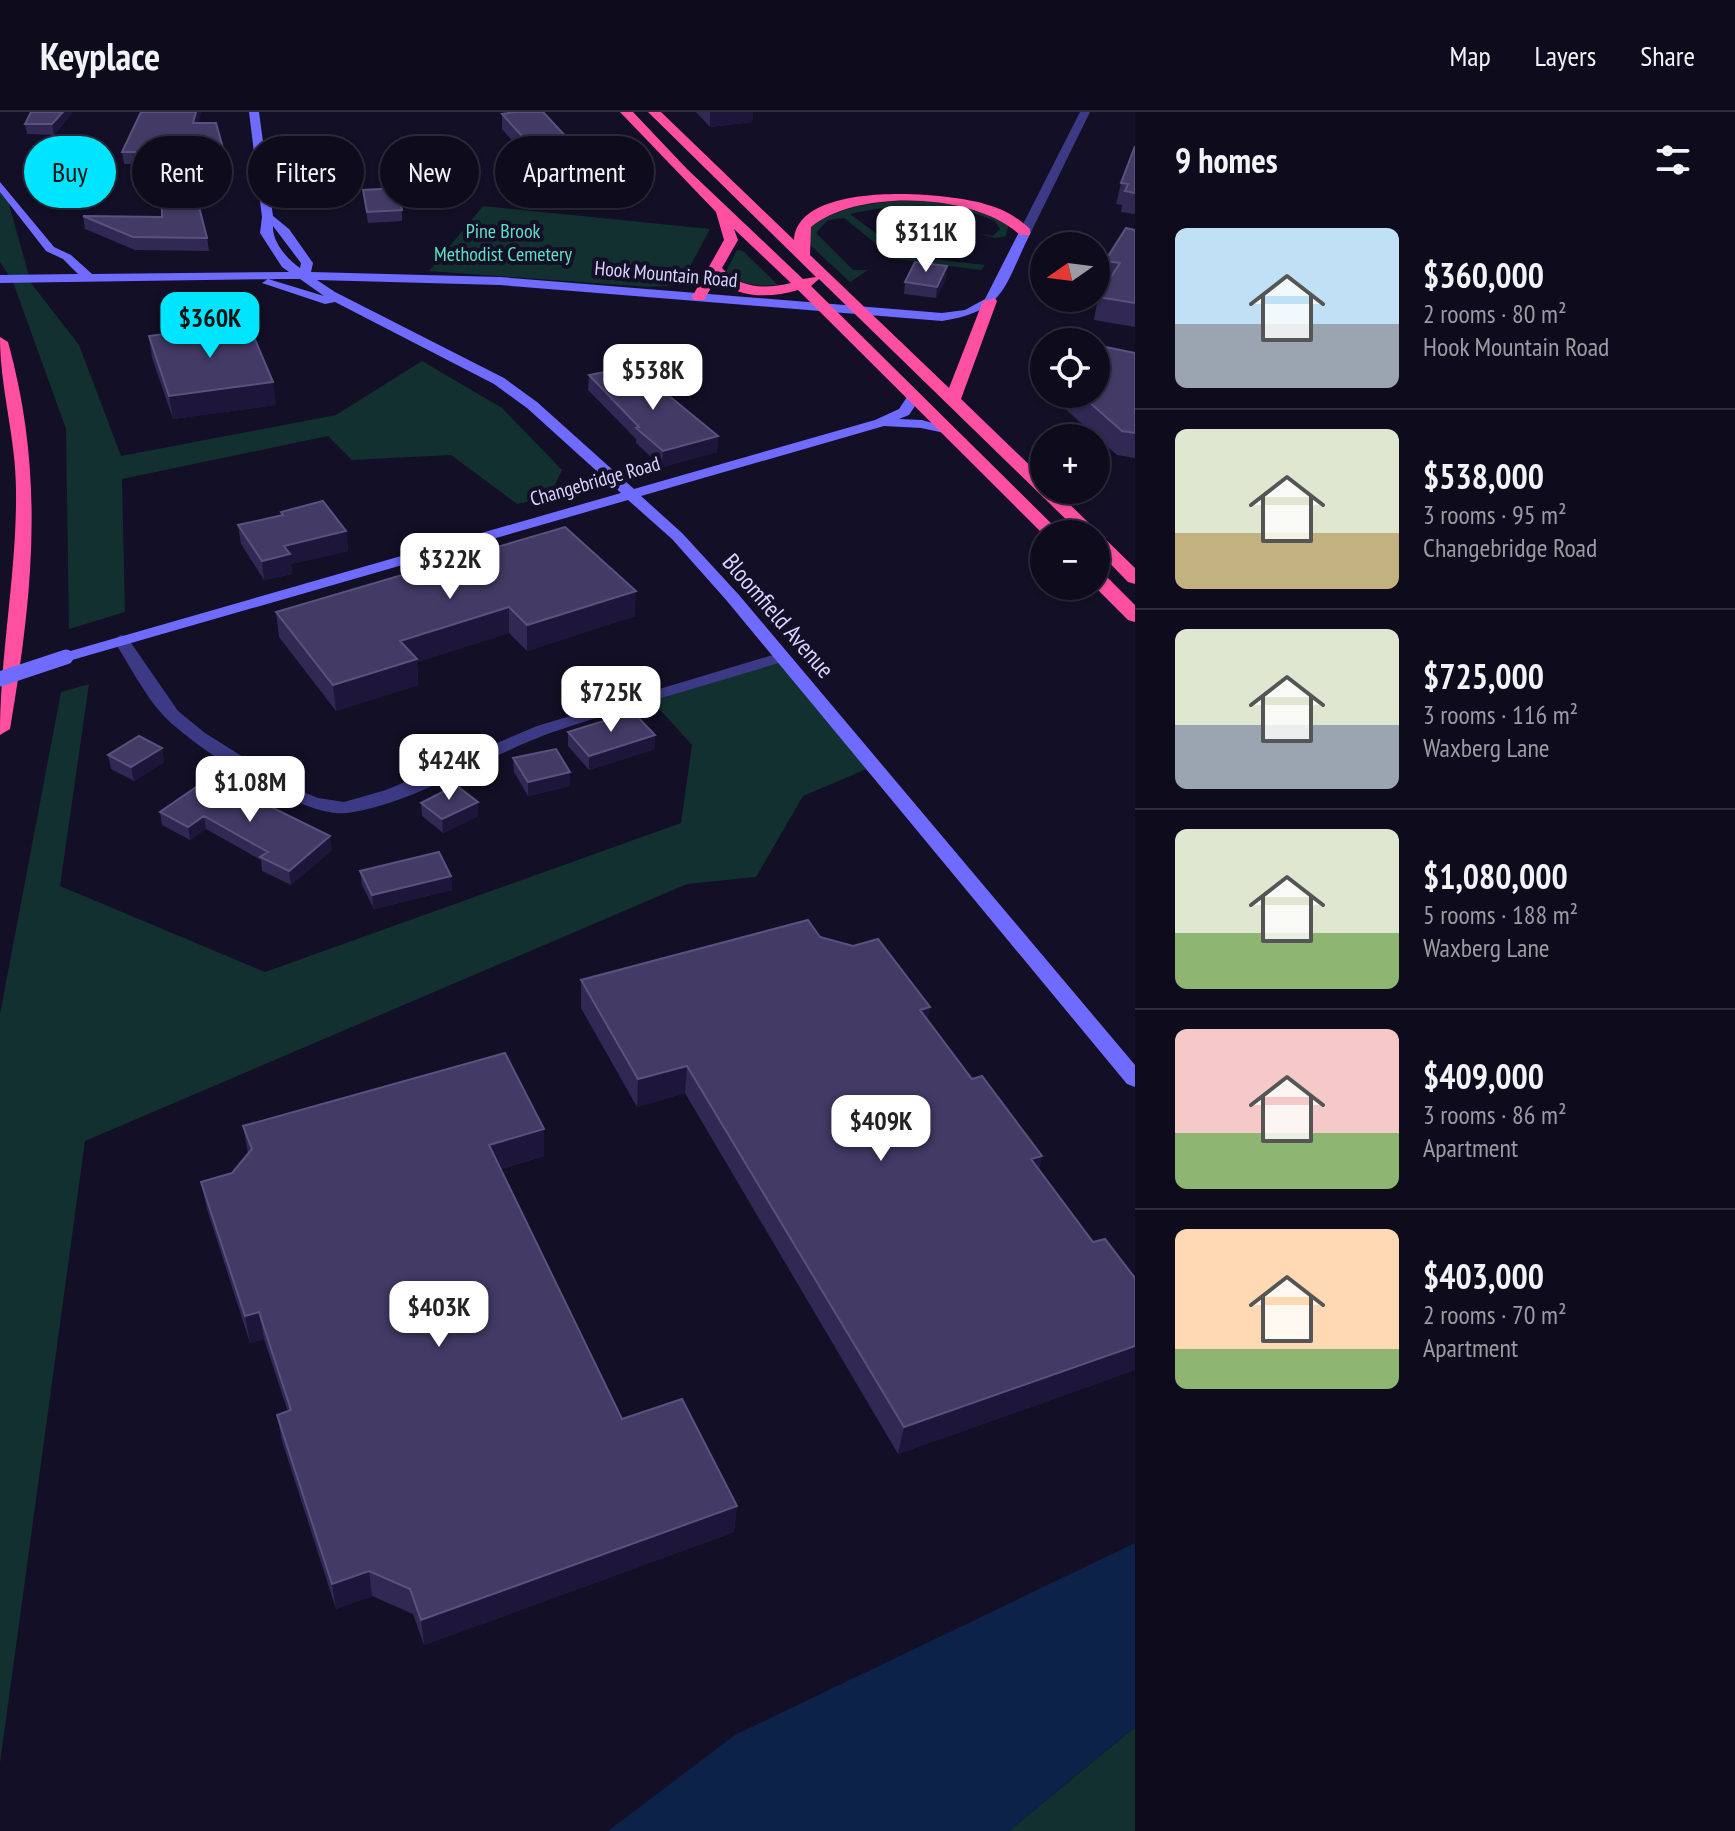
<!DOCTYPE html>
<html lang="en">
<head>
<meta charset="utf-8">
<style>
  :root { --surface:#0e0b1c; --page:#171425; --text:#f1f3f6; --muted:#9b9ba3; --line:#2e2b3b; --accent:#00e5ff }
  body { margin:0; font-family:"PT Sans Narrow",sans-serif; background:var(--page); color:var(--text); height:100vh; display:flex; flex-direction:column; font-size:30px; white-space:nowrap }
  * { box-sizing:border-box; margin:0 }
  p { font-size:26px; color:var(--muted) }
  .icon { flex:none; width:44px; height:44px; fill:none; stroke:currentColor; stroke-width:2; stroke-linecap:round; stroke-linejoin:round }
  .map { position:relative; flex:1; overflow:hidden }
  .panel { display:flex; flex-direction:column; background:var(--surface); width:600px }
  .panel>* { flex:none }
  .top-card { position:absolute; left:24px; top:24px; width:760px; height:72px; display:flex; gap:16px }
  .needle { width:52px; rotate:256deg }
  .tools { position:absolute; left:1030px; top:120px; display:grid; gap:16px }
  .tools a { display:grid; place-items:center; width:80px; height:80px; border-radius:50%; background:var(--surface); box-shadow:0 2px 6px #0004,0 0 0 2px var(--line); font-size:40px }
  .price { position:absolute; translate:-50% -68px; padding:0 18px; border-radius:16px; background:#fff; color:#222; font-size:26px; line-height:52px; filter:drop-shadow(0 2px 4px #0008) }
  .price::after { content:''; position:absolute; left:50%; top:48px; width:24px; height:18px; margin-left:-12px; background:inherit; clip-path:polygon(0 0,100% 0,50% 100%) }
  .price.current { background:var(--accent); color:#111 }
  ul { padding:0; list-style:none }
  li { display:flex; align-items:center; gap:24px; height:200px; padding:0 40px }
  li+li { border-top:2px solid var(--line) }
  li span { display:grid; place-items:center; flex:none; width:224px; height:160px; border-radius:12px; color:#555 }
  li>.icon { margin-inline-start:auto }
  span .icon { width:96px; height:96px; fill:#fffc; stroke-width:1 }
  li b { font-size:34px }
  h2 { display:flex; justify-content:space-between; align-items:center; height:96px; padding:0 40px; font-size:34px }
  .chip { padding:0 28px; border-radius:36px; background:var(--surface); box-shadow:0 2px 6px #0004,0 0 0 2px var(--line); font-size:28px; line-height:72px }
  .chip.current { background:var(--accent); color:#111 }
  header { display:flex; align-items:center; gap:48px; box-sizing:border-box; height:112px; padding:0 40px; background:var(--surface); border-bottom:2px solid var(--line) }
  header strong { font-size:38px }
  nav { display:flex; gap:44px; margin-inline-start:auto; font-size:28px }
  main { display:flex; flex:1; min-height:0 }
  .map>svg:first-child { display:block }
  .green { fill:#12302f }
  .water { fill:#0c2248 }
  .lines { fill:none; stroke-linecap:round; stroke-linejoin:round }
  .street { fill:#3d3a85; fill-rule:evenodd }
  .secondary { fill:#6f6bff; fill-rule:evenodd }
  .highway { fill:#ff4fa3; fill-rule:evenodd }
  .secondary-bridge { stroke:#6f6bff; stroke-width:15 }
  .wall { fill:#312854 }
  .shaded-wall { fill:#1d163a }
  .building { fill:#433a66; stroke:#5a527e; stroke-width:2 }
  .labels { text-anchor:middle; stroke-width:8; stroke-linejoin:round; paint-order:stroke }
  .far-park-label { font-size:20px; fill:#5fe0c0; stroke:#130f26 }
  .far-street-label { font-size:20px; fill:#d9d4ff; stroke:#130f26 }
  .street-label { font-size:24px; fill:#d9d4ff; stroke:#130f26 }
</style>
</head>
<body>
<header>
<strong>Keyplace</strong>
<nav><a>Map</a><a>Layers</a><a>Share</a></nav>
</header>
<main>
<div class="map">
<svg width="1135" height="1719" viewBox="0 0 1135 1719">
  <rect width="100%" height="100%" fill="#130f26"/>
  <!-- green -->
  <path class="green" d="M 0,73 L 5,78 L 31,171 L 79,233 L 121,344 L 336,303 L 422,249 L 502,296 L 562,358 L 549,385 L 517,392 L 451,343 L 352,348 L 328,324 L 122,367 L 125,500 L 69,517 L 66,317 L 13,170 L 0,150 Z
    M 931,89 L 988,99 L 1008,114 L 1006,124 L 996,126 L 979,122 L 993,124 L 1000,117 L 995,109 C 949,89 898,91 850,102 L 885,128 L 894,129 L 891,135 L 900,143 L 985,153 L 981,158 L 895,147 L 844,106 L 828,108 L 816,121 L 853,158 L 868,158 L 850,170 L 809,132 L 811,115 C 844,90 891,88 931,89 Z
    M 483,94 L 710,117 L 680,173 L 649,175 L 429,159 Z
    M 737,138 L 743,139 L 778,173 C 759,174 740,174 726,160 Z
    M 781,542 L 874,654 L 803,684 L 756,765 L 687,772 L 85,1029 L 0,1651 L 0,902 L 61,580 L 89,572 L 60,774 L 265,860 L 681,711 L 692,633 L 645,581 Z
    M 1135,1615 L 1135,1719 L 1009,1719 Z"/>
  <!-- water -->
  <path class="water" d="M 1135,1431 L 1135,1615 L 1009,1719 L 608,1719 L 735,1623 Z"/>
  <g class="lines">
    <!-- street -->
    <path class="street" d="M 1080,0 L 1090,0 L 1031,120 L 1021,122 L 1019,120 Z
      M 121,523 L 127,525 L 178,599 L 205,621 L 291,675 L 318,686 L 344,690 L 386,678 L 537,614 L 776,542 L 782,540 L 790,545 L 788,548 C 709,573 628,594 550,621 C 487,644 413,692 347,701 C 304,707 199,638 168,608 C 146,587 130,553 113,528 Z"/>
    <!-- secondary -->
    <path class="secondary" d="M 249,0 L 259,0 L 273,104 L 289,117 L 313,151 L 311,160 L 500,165 L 942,201 L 965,198 L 985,187 L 1019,120 L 1029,118 L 1031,120 C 1004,173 1007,199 942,209 L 500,173 L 317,168 L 335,180 L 504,266 L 537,290 L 634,377 L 875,308 L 899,297 L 909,282 L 919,282 L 921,285 L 909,303 L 899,307 L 922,308 L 954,317 L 954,323 L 921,316 L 884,314 L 641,384 L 682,421 L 739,483 L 1135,953 L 1135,975 L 1127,972 L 727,489 L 672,427 L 628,388 L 72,548 L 60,548 L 60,542 L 621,381 L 527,296 L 494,272 L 335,190 L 325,192 L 262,171 L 268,167 L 324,184 L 300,167 L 276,167 L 0,171 L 0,163 L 78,162 L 63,147 L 46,139 L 0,80 L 0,70 L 54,135 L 71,143 L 92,162 L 289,160 L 282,155 L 260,121 L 262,105 ZM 273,114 L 301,151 L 300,156 C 288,148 272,130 273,114 Z"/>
    <!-- highway -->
    <path class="highway" d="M 620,0 L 633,0 L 687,57 L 803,167 L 816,165 L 648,0 L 661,0 L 794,128 C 798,67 949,80 988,93 C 1005,98 1017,105 1030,117 L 1030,123 L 1020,123 C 976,81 858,76 811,115 L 810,143 L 949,276 L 983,189 L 995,186 L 997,189 L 961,287 L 1044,367 L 1044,378 L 1055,378 L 1135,456 L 1135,472 L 1128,470 L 1096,437 L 1096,422 L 1081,422 L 819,167 L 811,174 L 1062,422 L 1044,423 L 798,178 C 771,186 739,187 716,167 L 704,188 L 694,188 L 692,185 L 724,128 L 716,100 ZM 734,117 L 791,171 C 766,177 740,177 722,156 L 738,128 Z
      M 0,225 L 8,230 C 45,363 33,482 10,617 L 0,623 C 0,541 17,460 16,378 C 16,326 0,277 0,225 Z
      M 1096,459 L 1103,461 L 1135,493 L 1135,510 L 1128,508 L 1094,474 Z"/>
    <!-- secondary-bridge -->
    <path class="secondary-bridge" d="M 0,567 L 66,545"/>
  </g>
  <!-- wall -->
  <path class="wall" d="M 73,0 L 54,23 L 27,22 L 25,12 Z
    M 141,0 L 201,0 L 198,11 L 228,54 L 229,66 L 203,67 L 204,96 L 199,95 L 207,126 L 209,139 L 135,138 L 85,117 L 83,104 L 162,105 L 161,52 L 124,52 L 122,40 Z
    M 696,0 L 753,0 L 752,10 L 710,15 Z
    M 502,2 L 608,47 L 608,62 L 556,66 L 539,48 L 530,49 L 502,17 Z
    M 1135,34 L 1135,102 L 1121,100 L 1122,93 L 1116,92 L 1121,71 Z
    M 363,78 L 402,98 L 402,109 L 368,111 Z
    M 1135,118 L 1135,215 L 1094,208 L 1098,185 L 1107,172 L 1101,171 L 1105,149 Z
    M 947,154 L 946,166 L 936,186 L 904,182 L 905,170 Z
    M 149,224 L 276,293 L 173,307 L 152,246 Z
    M 1135,241 L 1135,346 L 1117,343 L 1052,285 L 1052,282 L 1096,282 Z
    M 589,263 L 653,287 L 718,324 L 717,340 L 662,355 L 636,331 L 636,327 L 588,278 Z
    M 281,400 L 346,419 L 348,439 L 291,452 L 292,462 L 264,468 L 241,432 L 238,413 L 281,404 Z
    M 565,415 L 635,504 L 527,539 L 509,521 L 417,550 L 418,573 L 336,599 L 279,525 L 276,500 Z
    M 568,620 L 655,637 L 589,658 L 568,634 Z
    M 162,636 L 164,650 L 134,669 L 111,657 L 108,643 Z
    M 513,646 L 570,660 L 570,674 L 528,684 L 514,660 Z
    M 205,669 L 332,738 L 291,773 L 262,759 L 261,748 L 206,717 L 190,728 L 162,713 L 160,700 Z
    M 478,690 L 478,704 L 443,721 L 422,704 L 421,691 Z
    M 360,759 L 451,764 L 452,778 L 374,797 L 362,773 Z
    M 820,825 L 927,907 L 972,967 L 1042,1044 L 1039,1057 L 1093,1130 L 1135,1166 L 1135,1258 L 898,1342 L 685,981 L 637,995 L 581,896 L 581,868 Z
    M 243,1014 L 544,1017 L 544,1044 L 501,1057 L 622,1307 L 737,1394 L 734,1420 L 424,1533 L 413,1502 L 372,1484 L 336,1497 L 282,1329 L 277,1303 L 288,1300 L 264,1227 L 250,1231 L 207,1097 L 201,1070 L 232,1061 L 248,1041 Z"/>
  <!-- shaded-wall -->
  <path class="shaded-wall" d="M 63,0 L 73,0 L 54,23 L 52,12 Z
    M 196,0 L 201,0 L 195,23 L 193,11 Z
    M 710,0 L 753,0 L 752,10 L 710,15 Z
    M 539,32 L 539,48 L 530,49 L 530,33 Z
    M 947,154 L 946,166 L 936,186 L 937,175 Z
    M 273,270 L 276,293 L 173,307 L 169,284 Z
    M 718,324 L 717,340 L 662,355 L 663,339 Z
    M 346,419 L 348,439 L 291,452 L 292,462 L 264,468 L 262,449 L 284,434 Z
    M 636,479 L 635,504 L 527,539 L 527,513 Z
    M 509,495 L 509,521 L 417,550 L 418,573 L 336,599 L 333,573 L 400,529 Z
    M 655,623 L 655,637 L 589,658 L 589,644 Z
    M 162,636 L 164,650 L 134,669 L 131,655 Z
    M 570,660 L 570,674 L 528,684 L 528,670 Z
    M 478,690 L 478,704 L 443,721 L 442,707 Z
    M 204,704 L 206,717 L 190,728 L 188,715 Z
    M 330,724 L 332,738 L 291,773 L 289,759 Z
    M 451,764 L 452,778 L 374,797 L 372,783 Z
    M 930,895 L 925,922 L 920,898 Z
    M 687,954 L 685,981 L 637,995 L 638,967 Z
    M 544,1017 L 544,1044 L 490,1060 L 489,1033 Z
    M 1042,1044 L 1035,1071 L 1031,1047 Z
    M 259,1200 L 264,1227 L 250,1231 L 245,1204 Z
    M 1135,1234 L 1135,1258 L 898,1342 L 904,1315 Z
    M 737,1394 L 734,1420 L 424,1533 L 421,1508 Z
    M 369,1459 L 372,1484 L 336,1497 L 332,1472 Z"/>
  <!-- building -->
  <path class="building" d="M 31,0 L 63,0 L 52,12 L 25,12 Z
    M 141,0 L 196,0 L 193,11 L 216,11 L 228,54 L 201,54 L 202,83 L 196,83 L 207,126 L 133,125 L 83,104 L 162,105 L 161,40 L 122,40 Z
    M 515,0 L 543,0 L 571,30 L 590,28 L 608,47 L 555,50 L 539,32 L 530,33 L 502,2 Z
    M 1135,34 L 1135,81 L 1125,79 L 1128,72 L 1121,71 Z
    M 397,76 L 402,98 L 367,100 L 363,78 Z
    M 1126,116 L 1135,118 L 1135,191 L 1098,185 L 1120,151 L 1105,149 Z
    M 915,150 L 947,154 L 937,175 L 905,170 Z
    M 248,211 L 273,270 L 169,284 L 149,224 Z
    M 1096,233 L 1135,241 L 1135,321 L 1122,319 L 1080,282 L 1096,282 Z
    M 624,256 L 653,287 L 668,283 L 718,324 L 663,339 L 636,316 L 639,315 L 589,263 Z
    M 323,389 L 346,419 L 284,434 L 290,442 L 262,449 L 238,413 L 283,403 L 281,400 Z
    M 565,415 L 636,479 L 527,513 L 509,495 L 400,529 L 417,547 L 333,573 L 276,500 Z
    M 633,600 L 655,623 L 589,644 L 568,620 Z
    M 139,624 L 162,636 L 131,655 L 108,643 Z
    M 556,637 L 570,660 L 528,670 L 513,646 Z
    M 205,669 L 256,696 L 263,691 L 330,724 L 289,759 L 260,745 L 268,740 L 204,704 L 188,715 L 160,700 Z
    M 456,673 L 478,690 L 442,707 L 421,691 Z
    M 439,740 L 451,764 L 372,783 L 360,759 Z
    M 808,808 L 820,825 L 853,834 L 878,827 L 930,895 L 920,898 L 972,967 L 982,964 L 1042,1044 L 1031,1047 L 1093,1130 L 1105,1127 L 1135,1166 L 1135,1234 L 904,1315 L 687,954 L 638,967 L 581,868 Z
    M 505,941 L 544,1017 L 489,1033 L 622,1307 L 682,1287 L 737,1394 L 421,1508 L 410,1477 L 369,1459 L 332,1472 L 277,1303 L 291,1298 L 259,1200 L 245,1204 L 201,1070 L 232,1061 L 252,1037 L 243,1014 Z"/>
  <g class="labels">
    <!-- far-park labels -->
    <g class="far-park-label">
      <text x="503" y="126">Pine Brook<tspan x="503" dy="23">Methodist Cemetery</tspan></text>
    </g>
    <!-- far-street labels -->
    <g class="far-street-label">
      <text transform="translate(666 162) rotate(5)" y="7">Hook Mountain Road</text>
      <text transform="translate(595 369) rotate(-16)" y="7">Changebridge Road</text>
    </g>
    <!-- street labels -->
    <g class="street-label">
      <text transform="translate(778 504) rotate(49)" y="8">Bloomfield Avenue</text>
    </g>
  </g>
</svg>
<div class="tools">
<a><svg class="needle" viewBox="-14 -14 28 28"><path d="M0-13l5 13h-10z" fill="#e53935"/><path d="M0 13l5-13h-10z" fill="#9b9ba3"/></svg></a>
<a><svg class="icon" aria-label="locate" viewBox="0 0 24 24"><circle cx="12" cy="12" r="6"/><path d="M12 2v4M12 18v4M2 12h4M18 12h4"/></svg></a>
<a>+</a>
<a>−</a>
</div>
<b class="price" style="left:926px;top:162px">$311K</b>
<b class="price current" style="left:210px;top:248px">$360K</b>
<b class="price" style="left:653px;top:300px">$538K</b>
<b class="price" style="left:450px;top:489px">$322K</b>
<b class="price" style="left:611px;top:622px">$725K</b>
<b class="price" style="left:449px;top:690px">$424K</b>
<b class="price" style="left:250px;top:712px">$1.08M</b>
<b class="price" style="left:881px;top:1051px">$409K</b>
<b class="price" style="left:439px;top:1237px">$403K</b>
<div class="top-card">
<a class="chip current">Buy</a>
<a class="chip">Rent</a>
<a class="chip">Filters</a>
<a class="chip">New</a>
<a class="chip">Apartment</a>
</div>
</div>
<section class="panel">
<h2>9 homes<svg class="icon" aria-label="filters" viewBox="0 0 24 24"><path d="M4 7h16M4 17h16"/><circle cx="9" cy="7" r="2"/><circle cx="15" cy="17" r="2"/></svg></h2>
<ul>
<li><span style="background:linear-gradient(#bfe0f5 60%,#9aa5b1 0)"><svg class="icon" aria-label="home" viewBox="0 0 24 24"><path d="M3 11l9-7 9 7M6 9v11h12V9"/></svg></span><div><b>$360,000</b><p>2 rooms · 80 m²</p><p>Hook Mountain Road</p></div></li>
<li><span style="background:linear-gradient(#dfe7d0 65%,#c2b280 0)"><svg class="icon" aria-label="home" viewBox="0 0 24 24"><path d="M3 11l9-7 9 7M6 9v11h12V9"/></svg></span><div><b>$538,000</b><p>3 rooms · 95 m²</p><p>Changebridge Road</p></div></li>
<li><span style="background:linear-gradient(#dfe7d0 60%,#9aa5b1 0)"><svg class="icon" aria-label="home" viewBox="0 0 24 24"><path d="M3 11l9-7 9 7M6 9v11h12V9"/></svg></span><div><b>$725,000</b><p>3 rooms · 116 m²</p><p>Waxberg Lane</p></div></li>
<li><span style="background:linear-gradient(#dfe7d0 65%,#8fb573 0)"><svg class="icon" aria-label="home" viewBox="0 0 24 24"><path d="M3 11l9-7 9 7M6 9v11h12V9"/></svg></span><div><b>$1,080,000</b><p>5 rooms · 188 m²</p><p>Waxberg Lane</p></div></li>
<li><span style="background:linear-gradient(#f6c9c9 65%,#8fb573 0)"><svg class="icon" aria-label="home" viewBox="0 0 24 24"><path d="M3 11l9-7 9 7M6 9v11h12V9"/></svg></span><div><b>$409,000</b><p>3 rooms · 86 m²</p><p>Apartment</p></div></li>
<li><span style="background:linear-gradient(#ffd9b3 75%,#8fb573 0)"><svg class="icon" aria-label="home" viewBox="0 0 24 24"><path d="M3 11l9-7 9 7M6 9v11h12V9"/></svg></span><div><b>$403,000</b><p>2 rooms · 70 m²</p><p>Apartment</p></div></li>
</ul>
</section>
</main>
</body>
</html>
